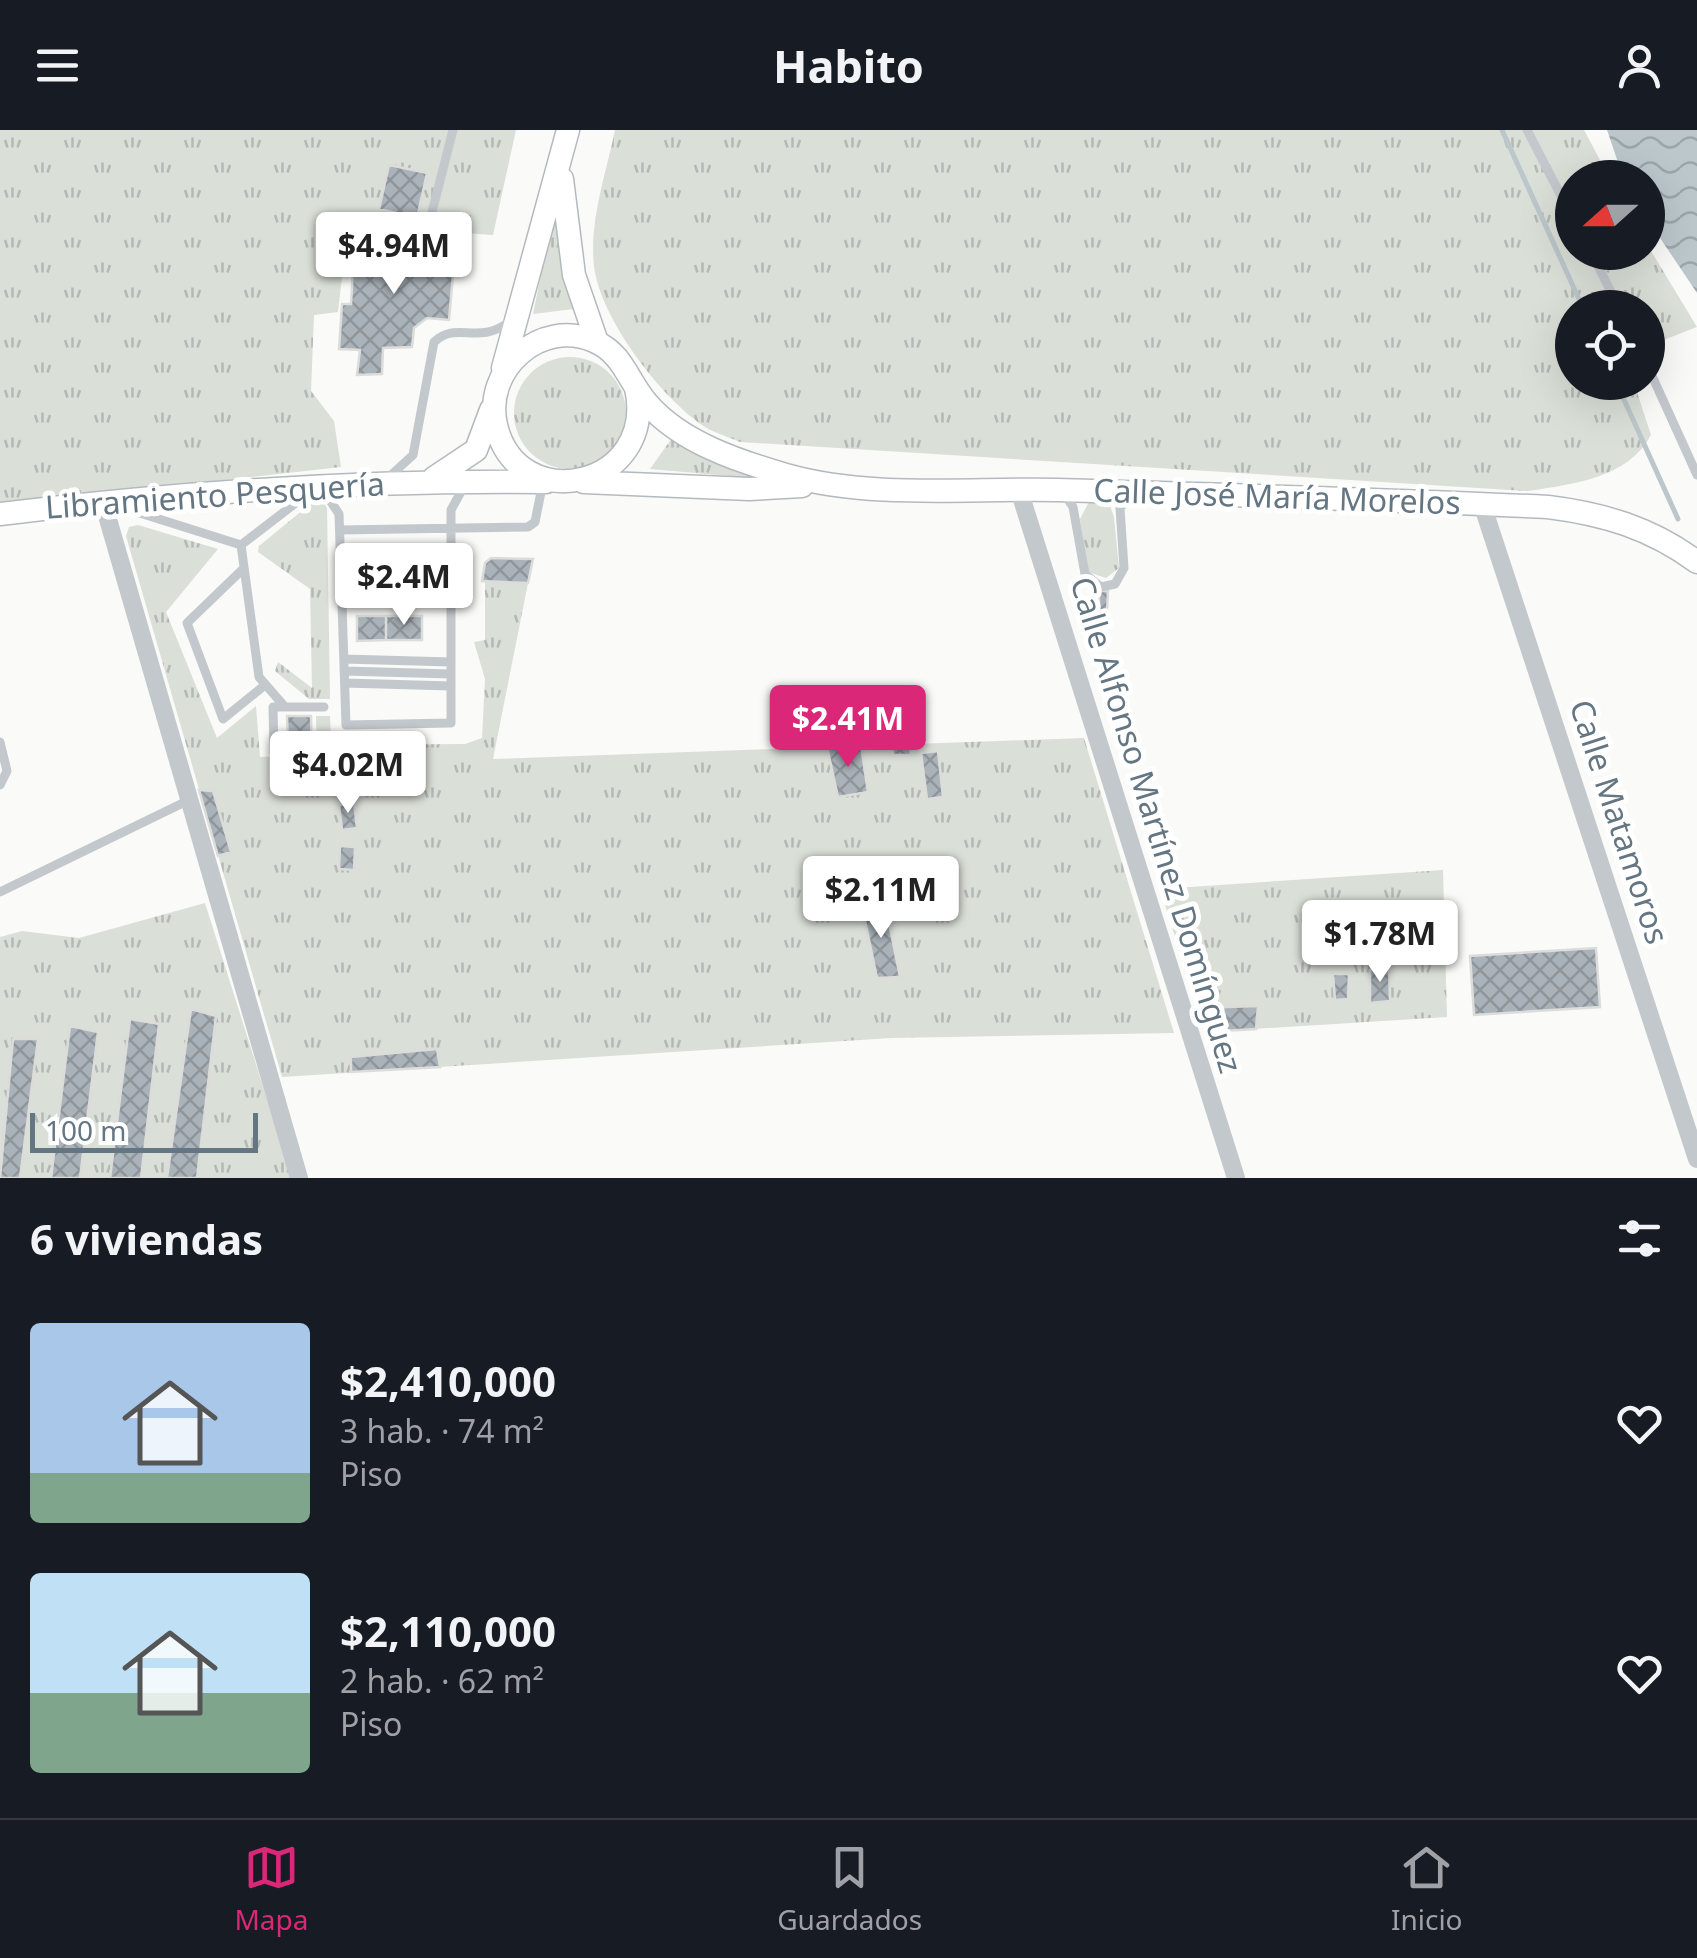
<!DOCTYPE html>
<html lang="es">
<head>
<meta charset="utf-8">
<style>
  :root { --surface:#171b24; --page:#242831; --text:#f1f3f6; --muted:#9ea1a6; --line:#363941; --accent:#db2777 }
  body { margin:0; font-family:"Noto Sans",sans-serif; background:var(--page); color:var(--text); height:100vh; display:flex; flex-direction:column; font-size:38px; white-space:nowrap }
  * { box-sizing:border-box; margin:0 }
  p { font-size:32px; color:var(--muted) }
  .icon { flex:none; width:55px; height:55px; fill:none; stroke:currentColor; stroke-width:2; stroke-linecap:round; stroke-linejoin:round }
  .map { position:relative; height:1048px; overflow:hidden }
  .details { display:flex; flex-direction:column; background:var(--surface); flex:1 }
  .details>* { flex:none }
  .needle { width:65px; rotate:249deg }
  .buttons { position:absolute; left:1555px; top:30px; display:grid; gap:20px }
  .buttons a { display:grid; place-items:center; width:110px; height:110px; border-radius:50%; background:var(--surface); box-shadow:0 10px 40px #0002; font-size:50px }
  .scale { position:absolute; left:30px; bottom:25px; width:228px; box-sizing:border-box; padding-left:10px; border:5px solid #657683; border-top:0; font-size:28px; line-height:35px; white-space:nowrap; color:#657683; -webkit-text-stroke:8px #fff; paint-order:stroke }
  .price { position:absolute; translate:-50% -85px; padding:0 22px; border-radius:10px; background:#fff; color:#222; font-size:32px; line-height:65px; filter:drop-shadow(0 2px 5px #0008) }
  .price::after { content:''; position:absolute; left:50%; top:60px; width:30px; height:22px; margin-left:-15px; background:inherit; clip-path:polygon(0 0,100% 0,50% 100%) }
  .price.on { background:var(--accent); color:#fff }
  ul { padding:0; list-style:none }
  li { display:flex; align-items:center; gap:30px; height:250px; padding:0 30px }
  li span { display:grid; place-items:center; flex:none; width:280px; height:200px; border-radius:10px; color:#555 }
  li>.icon { margin-inline-start:auto }
  span .icon { width:120px; height:120px; fill:#fffc; stroke-width:1 }
  li b { font-size:42px }
  h2 { display:flex; justify-content:space-between; align-items:center; height:120px; padding:0 30px; font-size:42px }
  header { display:flex; justify-content:space-between; align-items:center; height:130px; padding:0 30px; background:var(--surface); font-size:45px; font-weight:700 }
  .tabs { display:flex; justify-content:space-around; align-items:center; height:140px; border-top:2px solid var(--line); background:var(--surface); font-size:28px; color:var(--muted) }
  .tabs a { display:grid; justify-items:center; gap:5px }
  .tabs .on { color:var(--accent) }
  .map>svg:first-child { display:block }
  .grass { fill:url(#grass-tufts) }
  .water { fill:url(#water-waves) }
  .lines { fill:none; stroke-linecap:round; stroke-linejoin:round }
  .stream { stroke:#bbc7cb; stroke-width:5 }
  .building { fill:url(#building-cross-hatch); stroke:#dcdcda; stroke-width:2.5 }
  .secondary-casing { stroke:#b3babf; stroke-width:25 }
  .lane { stroke:#c3c8cc; stroke-width:9 }
  .street { stroke:#c3c8cc; stroke-width:18 }
  .secondary { stroke:#fff; stroke-width:22 }
  .labels { text-anchor:middle; stroke-width:10; stroke-linejoin:round; paint-order:stroke }
  .street-label { font-size:32px; fill:#657683; stroke:#fff }
</style>
</head>
<body>
<header><svg class="icon" aria-label="menu" viewBox="0 0 24 24"><path d="M4 6h16M4 12h16M4 18h16"/></svg>Habito<svg class="icon" aria-label="person" viewBox="0 0 24 24"><circle cx="12" cy="8" r="4"/><path d="M4 21q1-7 8-7t8 7"/></svg></header>
<div class="map">
<svg width="1697" height="1048" viewBox="0 0 1697 1048">
  <defs>
    <pattern id="grass-tufts" width="24" height="20" patternUnits="userSpaceOnUse" patternTransform="scale(2.5)"><rect width="24" height="20" fill="#dadfd7"/><path d="M3 7l-1-3M5 7V3M7 7l1-3M15 17l-1-3M17 17v-4M19 17l1-3" fill="none" stroke="#b4b9b4"/></pattern>
    <pattern id="water-waves" width="16" height="10" patternUnits="userSpaceOnUse" patternTransform="scale(2.5)"><rect width="16" height="10" fill="#bbc7cb"/><path d="M0 5q4-4 8 0t8 0" fill="none" stroke="#9ca6aa"/></pattern>
    <pattern id="building-cross-hatch" width="8" height="8" patternUnits="userSpaceOnUse" patternTransform="scale(2.5)"><rect width="8" height="8" fill="#aab3b9"/><path d="M0 0l8 8M0 8l8-8" fill="none" stroke="#8e969c"/></pattern>
  </defs>
  <rect width="100%" height="100%" fill="#fafaf8"/>
  <!-- grass -->
  <path class="grass" d="M 0,0 L 516,0 L 493,105 L 348,95 L 338,182 L 314,185 L 311,261 L 334,291 L 341,337 L 0,375 Z
    M 615,0 L 1584,0 L 1609,47 L 1572,48 L 1572,122 L 1648,122 L 1648,116 L 1697,197 L 1648,216 L 1648,178 L 1572,178 L 1572,252 L 1634,253 L 1651,305 C 1628,348 1574,354 1528,361 L 740,312 C 729,307 715,303 705,297 C 661,268 600,188 594,136 C 589,91 606,44 615,0 Z
    M 554,80 L 574,179 L 533,184 Z
    M514 283a56 56 0 1 1 112 0a56 56 0 1 1-112 0Z
    M 672,308 L 752,348 L 650,339 Z
    M 320,366 L 327,378 L 330,569 L 309,569 L 275,541 L 278,532 L 312,558 L 310,459 L 258,422 L 259,416 Z
    M 1090,370 L 1108,370 L 1114,387 L 1119,438 L 1106,448 L 1088,442 L 1080,389 Z
    M 138,395 L 218,419 L 166,482 L 217,608 L 256,576 L 260,627 L 317,625 L 316,586 L 330,586 L 331,608 L 339,615 L 465,614 L 482,608 L 485,549 L 474,512 L 485,510 L 485,452 L 528,453 L 493,629 L 1084,608 L 1174,903 L 891,908 L 282,947 L 126,406 L 129,397 Z
    M 1443,740 L 1447,887 L 1205,902 L 1160,759 Z
    M 205,773 L 292,1048 L 0,1048 L 0,807 L 22,801 L 79,808 Z"/>
  <!-- water -->
  <path class="water" d="M 1607,0 L 1697,0 L 1697,163 L 1648,90 L 1648,48 L 1623,47 Z"/>
  <g class="lines">
    <!-- stream -->
    <path class="stream" d="M 1502,0 L 1583,178
      M 1616,252 L 1678,389"/>
  </g>
  <!-- building -->
  <path class="building" d="M 389,35 L 427,43 L 417,88 L 379,79 Z
    M 372,106 L 419,106 L 420,121 L 455,123 L 449,190 L 427,188 L 414,198 L 412,217 L 383,218 L 382,244 L 357,245 L 360,220 L 339,219 L 342,174 L 351,174 L 354,121 L 371,120 Z
    M 427,421 L 427,443 L 352,446 L 350,424 Z
    M 491,428 L 533,429 L 528,453 L 482,451 L 485,433 Z
    M 1099,461 L 1108,461 L 1107,482 L 1099,482 Z
    M 357,486 L 386,486 L 386,510 L 357,511 Z
    M 386,486 L 422,486 L 422,510 L 386,510 Z
    M 287,586 L 311,586 L 312,625 L 295,626 L 294,613 L 288,613 Z
    M 910,614 L 911,625 L 893,625 L 892,615 Z
    M 861,616 L 868,662 L 838,667 L 827,617 Z
    M 921,623 L 938,621 L 943,667 L 927,669 Z
    M 375,633 L 377,653 L 339,653 L 339,635 Z
    M 199,660 L 213,661 L 231,722 L 218,726 Z
    M 354,672 L 357,698 L 342,700 L 339,675 Z
    M 340,716 L 355,717 L 354,740 L 339,739 Z
    M 885,773 L 900,847 L 877,848 L 862,776 Z
    M 1374,799 L 1382,807 L 1364,822 L 1357,813 Z
    M 1596,818 L 1600,877 L 1474,885 L 1470,826 Z
    M 1389,837 L 1390,871 L 1370,873 L 1370,840 Z
    M 1333,844 L 1349,844 L 1348,869 L 1335,870 Z
    M 1258,876 L 1256,899 L 1205,902 L 1197,878 Z
    M 191,879 L 216,886 L 197,1048 L 167,1048 Z
    M 130,889 L 159,894 L 141,1048 L 110,1048 Z
    M 70,896 L 98,902 L 80,1048 L 51,1048 Z
    M 13,909 L 38,909 L 20,1048 L 0,1048 Z
    M 437,919 L 440,937 L 351,942 L 351,927 Z"/>
  <g class="lines">
    <defs>
      <path id="secondary" d="M 562,49 L 574,145 L 597,212
        M 503,238 L 568,0
        M 636,258 C 658,358 517,388 496,295 C 483,239 541,188 594,211 C 624,224 627,250 647,273 C 680,312 738,331 786,345 C 871,369 970,358 1057,360 C 1221,365 1384,369 1548,377 C 1604,384 1651,398 1697,432
        M 434,348 L 476,320 L 491,280
        M 584,352 L 749,359 L 802,356
        M 0,384 C 181,362 363,350 546,352"/>
    </defs>
    <!-- secondary casing -->
    <use href="#secondary" class="secondary-casing"/>
    <!-- lane -->
    <path class="lane" d="M 1527,0 L 1572,87
      M 430,90 L 453,0
      M 1591,122 L 1619,178
      M 1648,237 L 1697,345
      M 390,346 L 413,325 L 434,212 C 457,190 477,216 509,192
      M 323,360 L 339,384 L 346,595 L 451,593 L 451,380 L 463,358
      M 1065,365 L 1073,377 L 1085,444 L 1101,457 L 1115,454 L 1124,438 L 1120,378 L 1131,365
      M 124,378 L 241,415
      M 340,400 L 528,397 L 535,392 L 543,352
      M 241,415 L 310,362
      M 241,415 L 259,547 L 285,577
      M 244,438 L 187,493 L 223,589 L 265,555
      M 342,461 L 452,460
      M 344,529 L 451,532
      M 344,541 L 451,544
      M 345,553 L 451,556
      M 0,612 L 7,641 L 0,655
      M 274,623 L 273,577 L 324,577
      M 0,762 L 187,671"/>
    <!-- street -->
    <path class="street" d="M 1019,360 L 1236,1048
      M 103,372 L 299,1048
      M 1482,374 L 1697,1029"/>
    <!-- secondary -->
    <use href="#secondary" class="secondary"/>
  </g>
  <g class="labels">
    <!-- street labels -->
    <g class="street-label">
      <text transform="translate(215 366) rotate(-4)" y="11">Libramiento Pesquería</text>
      <text transform="translate(1277 367) rotate(2)" y="11">Calle José María Morelos</text>
      <text transform="translate(1619 692) rotate(72)" y="11">Calle Matamoros</text>
      <text transform="translate(1156 695) rotate(73)" y="11">Calle Alfonso Martínez Domínguez</text>
    </g>
  </g>
</svg>
<div class="buttons">
<a><svg class="needle" viewBox="-14 -14 28 28"><path d="M0-13l5 13h-10z" fill="#e53935"/><path d="M0 13l5-13h-10z" fill="#9ea1a6"/></svg></a>
<a><svg class="icon" aria-label="locate" viewBox="0 0 24 24"><circle cx="12" cy="12" r="6"/><path d="M12 2v4M12 18v4M2 12h4M18 12h4"/></svg></a>
</div>
<div class="scale">100 m</div>
<b class="price" style="left:394px;top:167px">$4.94M</b>
<b class="price" style="left:404px;top:498px">$2.4M</b>
<b class="price on" style="left:848px;top:640px">$2.41M</b>
<b class="price" style="left:348px;top:686px">$4.02M</b>
<b class="price" style="left:881px;top:811px">$2.11M</b>
<b class="price" style="left:1380px;top:855px">$1.78M</b>
</div>
<section class="details">
<h2>6 viviendas<svg class="icon" aria-label="filters" viewBox="0 0 24 24"><path d="M4 7h16M4 17h16"/><circle cx="9" cy="7" r="2"/><circle cx="15" cy="17" r="2"/></svg></h2>
<ul>
<li><span style="background:linear-gradient(#a9c7e8 75%,#7fa58c 0)"><svg class="icon" aria-label="home" viewBox="0 0 24 24"><path d="M3 11l9-7 9 7M6 9v11h12V9"/></svg></span><div><b>$2,410,000</b><p>3 hab. · 74 m²</p><p>Piso</p></div><svg class="icon" aria-label="heart" viewBox="0 0 24 24"><path d="M12 20l-8-8c-3-5 5-10 8-4 3-6 11-1 8 4z"/></svg></li>
<li><span style="background:linear-gradient(#bfe0f5 60%,#7fa58c 0)"><svg class="icon" aria-label="home" viewBox="0 0 24 24"><path d="M3 11l9-7 9 7M6 9v11h12V9"/></svg></span><div><b>$2,110,000</b><p>2 hab. · 62 m²</p><p>Piso</p></div><svg class="icon" aria-label="heart" viewBox="0 0 24 24"><path d="M12 20l-8-8c-3-5 5-10 8-4 3-6 11-1 8 4z"/></svg></li>
</ul>
</section>
<nav class="tabs">
<a class="on"><svg class="icon" aria-label="map" viewBox="0 0 24 24"><path d="M3 6l6-2 6 2 6-2v14l-6 2-6-2-6 2zM9 4v14M15 6v14"/></svg>Mapa</a>
<a><svg class="icon" aria-label="saved" viewBox="0 0 24 24"><path d="M7 4h10v16l-5-4-5 4z"/></svg>Guardados</a>
<a><svg class="icon" aria-label="home" viewBox="0 0 24 24"><path d="M3 11l9-7 9 7M6 9v11h12V9"/></svg>Inicio</a>
</nav>
</body>
</html>
